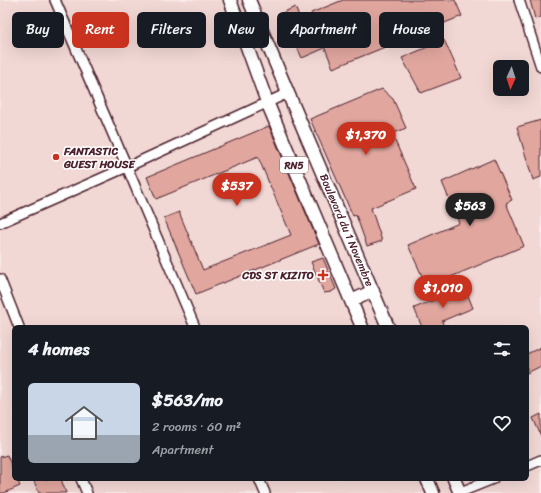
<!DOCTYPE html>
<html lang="en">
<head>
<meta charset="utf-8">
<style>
  :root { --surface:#171b24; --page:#20242c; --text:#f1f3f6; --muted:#9ea1a6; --accent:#c8321e }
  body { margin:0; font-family:Sriracha,sans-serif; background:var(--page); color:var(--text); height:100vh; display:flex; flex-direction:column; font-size:15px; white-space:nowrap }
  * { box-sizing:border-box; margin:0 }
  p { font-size:13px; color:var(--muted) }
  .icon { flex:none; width:22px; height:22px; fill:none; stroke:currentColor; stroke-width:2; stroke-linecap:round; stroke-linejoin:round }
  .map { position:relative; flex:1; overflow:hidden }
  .sheet { position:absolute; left:12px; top:325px; width:517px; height:156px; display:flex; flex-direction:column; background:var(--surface); border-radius:6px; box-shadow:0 4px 16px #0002 }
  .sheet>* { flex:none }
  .hud { position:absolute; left:12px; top:12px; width:517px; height:36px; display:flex; gap:8px }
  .needle { width:26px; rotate:183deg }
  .fabs { position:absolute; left:493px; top:60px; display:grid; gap:8px }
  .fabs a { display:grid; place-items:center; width:36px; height:36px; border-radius:6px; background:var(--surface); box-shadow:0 4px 16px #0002; font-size:20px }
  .price { position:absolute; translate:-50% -34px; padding:0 9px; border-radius:14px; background:var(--accent); color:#fff; font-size:13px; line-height:26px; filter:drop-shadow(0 1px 2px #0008) }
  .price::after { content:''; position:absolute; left:50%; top:24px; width:12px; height:9px; margin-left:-6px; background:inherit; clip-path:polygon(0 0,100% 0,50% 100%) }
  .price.current { background:#222; color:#fff }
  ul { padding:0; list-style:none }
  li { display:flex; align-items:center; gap:12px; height:100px; padding:0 16px }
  li span { display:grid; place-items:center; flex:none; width:112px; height:80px; border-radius:6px; color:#555 }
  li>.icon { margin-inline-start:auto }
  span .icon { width:48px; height:48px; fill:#fffc; stroke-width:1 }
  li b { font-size:17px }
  h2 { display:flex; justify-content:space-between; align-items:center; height:48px; padding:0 16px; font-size:17px }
  .pill { padding:0 14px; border-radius:6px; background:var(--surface); box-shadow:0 4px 16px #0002; font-size:14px; line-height:36px }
  .pill.current { background:var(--accent); color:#fff }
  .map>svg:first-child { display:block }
  .built { fill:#f2d8d5; fill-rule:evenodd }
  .building { fill:#e1a79f; stroke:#4a1f2b }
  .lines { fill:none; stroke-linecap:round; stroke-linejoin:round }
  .minor-casing { stroke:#4a1f2b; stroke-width:12 }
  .major-casing { stroke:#4a1f2b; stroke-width:15 }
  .minor { stroke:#fff; stroke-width:9 }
  .major { stroke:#fff; stroke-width:12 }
  .poi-dot { fill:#c8321e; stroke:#fff; stroke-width:1.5 }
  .labels { text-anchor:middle; stroke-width:3; stroke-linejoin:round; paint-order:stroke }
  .shield { fill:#fff; stroke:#80626b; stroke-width:1 }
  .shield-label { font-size:10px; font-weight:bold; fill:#4a1f2b }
  .poi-label { font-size:11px; font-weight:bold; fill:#4a1f2b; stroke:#fff; text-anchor:start }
  .street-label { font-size:11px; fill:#4a1f2b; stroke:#fff }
</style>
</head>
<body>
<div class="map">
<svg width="541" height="493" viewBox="0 0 541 493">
  <rect width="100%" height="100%" fill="#f9edec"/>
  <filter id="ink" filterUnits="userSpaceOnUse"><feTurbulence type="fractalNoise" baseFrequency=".025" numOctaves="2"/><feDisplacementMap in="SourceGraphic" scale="8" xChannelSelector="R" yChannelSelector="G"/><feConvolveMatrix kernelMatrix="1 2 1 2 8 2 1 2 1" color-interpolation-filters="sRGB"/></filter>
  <g filter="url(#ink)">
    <!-- built -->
    <path class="built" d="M 0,0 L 541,0 L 541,493 L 0,493 ZM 500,67 L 522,67 L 522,89 L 500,89 ZM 14,327 L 527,327 L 527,479 L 14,479 Z"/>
    <!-- building -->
    <path class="building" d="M 343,0 L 455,0 L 462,16 L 333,68 L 325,48 L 302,58 L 296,45 L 320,35 L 311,13 Z
      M 530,0 L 541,0 L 541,17 L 535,19 Z
      M 295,7 L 301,21 L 287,26 L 282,13 Z
      M 444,40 L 452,57 L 461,78 L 421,93 L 402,58 Z
      M 382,89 L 393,99 L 406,128 L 392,134 L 416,189 L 371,208 L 382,241 L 367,246 L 356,215 L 353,216 L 310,119 Z
      M 541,120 L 541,177 L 533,180 L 517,127 Z
      M 269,126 L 319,244 L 196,294 L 164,218 L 179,212 L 203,270 L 291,235 L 258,157 L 156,199 L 147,177 Z
      M 494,159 L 512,200 L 506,203 L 524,246 L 427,287 L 408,245 L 459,223 L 442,182 Z
      M 323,258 L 336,289 L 331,292 L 324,293 L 311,262 Z
      M 465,288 L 473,308 L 442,321 L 444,327 L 422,327 L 414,308 Z
      M 541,347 L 541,366 L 527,373 L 527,354 Z
      M 541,414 L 541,436 L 533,418 Z
      M 7,455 L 14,472 L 14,479 L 17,479 L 20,486 L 4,493 L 0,493 L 0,457 Z
      M 33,479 L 61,479 L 66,493 L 39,493 Z"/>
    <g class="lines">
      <defs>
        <path id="minor" d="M 55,0 L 127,167 L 195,327
          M 519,0 L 541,67
          M 0,223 L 127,167 L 288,93
          M 0,279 L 19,327
          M 527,466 L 541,460
          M 81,479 L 87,493
          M 259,479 L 265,493
          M 458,493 L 493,479"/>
        <path id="major" d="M 230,0 L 267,102 L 362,327
          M 249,0 L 288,93 L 388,327
          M 351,301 L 373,291
          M 427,479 L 433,493
          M 454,479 L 460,493"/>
      </defs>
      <!-- minor casing -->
      <use href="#minor" class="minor-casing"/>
      <!-- major casing -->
      <use href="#major" class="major-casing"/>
      <!-- minor -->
      <use href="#minor" class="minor"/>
      <!-- major -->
      <use href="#major" class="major"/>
    </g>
  </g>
  <!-- markers -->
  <g class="poi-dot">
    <circle cx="56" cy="157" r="4"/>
    <path d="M321 269h4v4h4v4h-4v4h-4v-4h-4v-4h4z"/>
  </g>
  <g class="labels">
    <!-- shield labels -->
    <rect class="shield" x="280" y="157" width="28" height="16" rx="3"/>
    <g class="shield-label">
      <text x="294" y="169">RN5</text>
    </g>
    <!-- poi labels -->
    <g class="poi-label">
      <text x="64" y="155">FANTASTIC<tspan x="64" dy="13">GUEST HOUSE</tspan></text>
      <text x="314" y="279" text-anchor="end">CDS ST KIZITO</text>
    </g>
    <!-- street labels -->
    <g class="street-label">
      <text transform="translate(347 230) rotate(67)" y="4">Boulevard du 1 Novembre</text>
    </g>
  </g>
</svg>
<div class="fabs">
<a><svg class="needle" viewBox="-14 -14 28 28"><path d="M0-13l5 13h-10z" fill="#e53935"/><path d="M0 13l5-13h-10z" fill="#9ea1a6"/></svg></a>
</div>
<b class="price" style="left:366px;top:156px">$1,370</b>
<b class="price" style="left:237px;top:207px">$537</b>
<b class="price current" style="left:470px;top:227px">$563</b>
<b class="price" style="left:443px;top:309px">$1,010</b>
<div class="hud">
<a class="pill">Buy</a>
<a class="pill current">Rent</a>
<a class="pill">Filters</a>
<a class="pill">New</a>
<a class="pill">Apartment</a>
<a class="pill">House</a>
</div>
<section class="sheet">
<h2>4 homes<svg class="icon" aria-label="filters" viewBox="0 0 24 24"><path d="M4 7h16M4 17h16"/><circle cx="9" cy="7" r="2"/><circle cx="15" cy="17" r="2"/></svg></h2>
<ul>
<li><span style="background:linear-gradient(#c9d6e8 65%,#9aa5b1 0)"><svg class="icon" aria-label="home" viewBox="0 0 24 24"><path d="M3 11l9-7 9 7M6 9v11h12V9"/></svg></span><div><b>$563/mo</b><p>2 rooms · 60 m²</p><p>Apartment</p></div><svg class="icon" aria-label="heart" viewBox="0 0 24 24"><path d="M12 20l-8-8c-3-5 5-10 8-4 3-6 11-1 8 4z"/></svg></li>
</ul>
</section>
</div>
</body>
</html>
